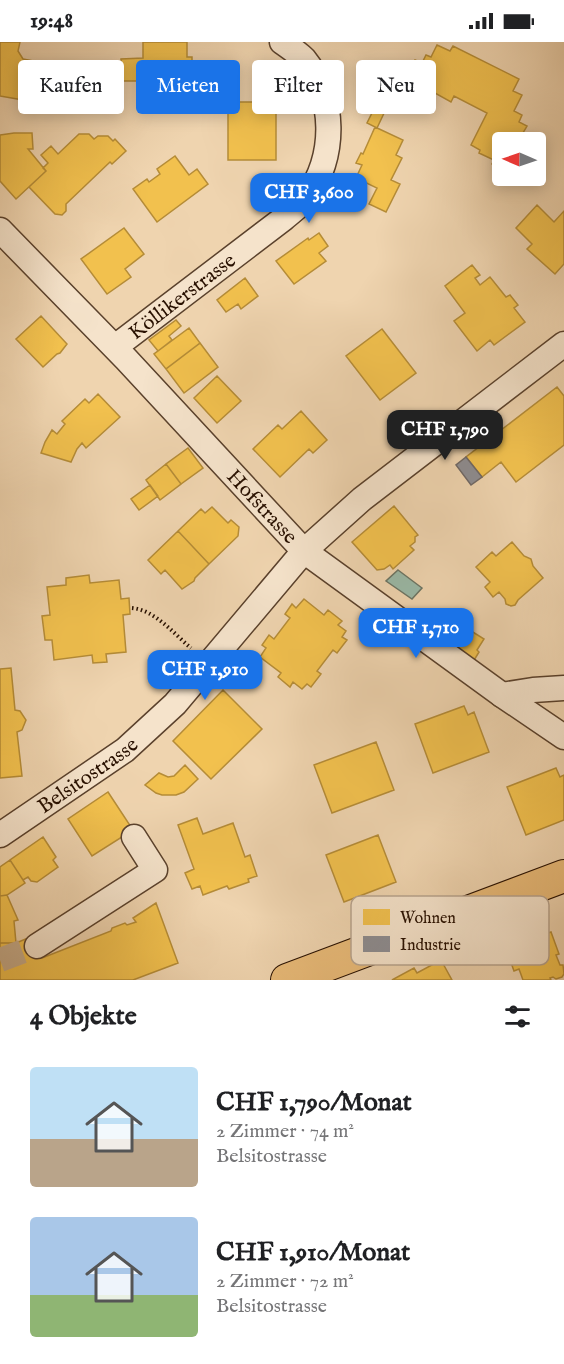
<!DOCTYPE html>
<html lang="de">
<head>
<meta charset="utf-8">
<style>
  :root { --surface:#fff; --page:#f2f2f2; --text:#202124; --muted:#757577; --accent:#1a73e8 }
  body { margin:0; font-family:"IM FELL English",serif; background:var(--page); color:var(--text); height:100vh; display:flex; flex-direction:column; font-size:22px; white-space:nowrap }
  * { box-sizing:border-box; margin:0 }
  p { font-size:20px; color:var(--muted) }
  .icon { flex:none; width:33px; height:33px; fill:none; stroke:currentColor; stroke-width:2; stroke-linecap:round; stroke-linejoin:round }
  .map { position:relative; height:938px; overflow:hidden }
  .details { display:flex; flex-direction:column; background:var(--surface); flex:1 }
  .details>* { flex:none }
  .guide { position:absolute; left:18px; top:18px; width:528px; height:54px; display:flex; gap:12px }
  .needle { width:39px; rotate:272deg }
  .controls { position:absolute; left:492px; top:90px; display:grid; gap:12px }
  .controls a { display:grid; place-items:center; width:54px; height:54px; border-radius:6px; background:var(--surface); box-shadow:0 3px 15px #0003; font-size:30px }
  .price { position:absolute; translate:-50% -51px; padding:0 14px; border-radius:12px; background:var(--accent); color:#fff; font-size:20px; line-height:39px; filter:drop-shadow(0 2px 3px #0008) }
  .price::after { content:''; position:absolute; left:50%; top:36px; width:18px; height:14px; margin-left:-9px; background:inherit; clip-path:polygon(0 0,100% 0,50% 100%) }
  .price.on { background:#222; color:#fff }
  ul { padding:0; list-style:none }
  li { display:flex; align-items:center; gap:18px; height:150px; padding:0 30px }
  li span { display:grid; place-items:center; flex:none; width:168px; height:120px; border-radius:6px; color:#555 }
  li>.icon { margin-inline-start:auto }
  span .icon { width:72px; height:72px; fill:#fffc; stroke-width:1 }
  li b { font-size:26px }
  h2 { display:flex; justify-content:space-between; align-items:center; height:72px; padding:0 30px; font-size:26px }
  .pill { padding:0 21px; border-radius:6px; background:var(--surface); box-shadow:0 3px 15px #0003; font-size:21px; line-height:54px }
  .pill.on { background:var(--accent); color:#fff }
  .status { display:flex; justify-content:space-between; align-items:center; height:42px; padding:0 30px; background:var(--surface); direction:ltr }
  .status svg { height:16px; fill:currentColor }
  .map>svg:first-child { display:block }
  .water { fill:#9ab9a7; stroke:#6c7564; stroke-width:1.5 }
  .homes { fill:#f2c14e; stroke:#b58c37; stroke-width:1.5 }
  .industry { fill:#8d8d92; stroke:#6f6866; stroke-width:1.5 }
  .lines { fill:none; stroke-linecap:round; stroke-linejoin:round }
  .minor-tunnel { stroke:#c7ad8c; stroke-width:24; stroke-dasharray:24 12; stroke-linecap:butt }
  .minor-casing { stroke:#5a412c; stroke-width:27 }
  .major-casing { stroke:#281000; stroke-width:34 }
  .path { stroke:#281000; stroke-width:4; stroke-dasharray:1.5 3; stroke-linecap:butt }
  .minor { stroke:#f5e3cb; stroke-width:24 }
  .major { stroke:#e8ba78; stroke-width:32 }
  .labels { text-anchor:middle; stroke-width:6; stroke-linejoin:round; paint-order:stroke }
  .street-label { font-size:21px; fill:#281000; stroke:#f5e3cb }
  .key { fill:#f5e3cb; stroke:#b8a48e; stroke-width:1.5 }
  .key-label { font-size:16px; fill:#281000 }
</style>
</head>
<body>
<div class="status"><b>19:48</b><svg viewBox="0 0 49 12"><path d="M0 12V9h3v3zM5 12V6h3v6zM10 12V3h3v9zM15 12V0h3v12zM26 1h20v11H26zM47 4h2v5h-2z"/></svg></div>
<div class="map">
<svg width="564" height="938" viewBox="0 0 564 938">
  <rect width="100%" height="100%" fill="#efd4af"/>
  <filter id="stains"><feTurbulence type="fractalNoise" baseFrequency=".00333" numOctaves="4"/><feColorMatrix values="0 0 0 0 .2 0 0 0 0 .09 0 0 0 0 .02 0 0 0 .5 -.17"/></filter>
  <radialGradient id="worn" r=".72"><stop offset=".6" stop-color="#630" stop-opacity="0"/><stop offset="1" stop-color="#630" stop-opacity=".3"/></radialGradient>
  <!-- water -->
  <path class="water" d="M 398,528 L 422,546 L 412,557 L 386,539 Z"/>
  <!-- homes -->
  <path class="homes" d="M 0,0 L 20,0 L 18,9 L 23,17 L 65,25 L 64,31 L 74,32 L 69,60 L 59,59 L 59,61 L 52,60 L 52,63 L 0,54 Z
    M 143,0 L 187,0 L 187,15 L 192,15 L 192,29 L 187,29 L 187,33 L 168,33 L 167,50 L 144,50 L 144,39 L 121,39 L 121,17 L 143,16 Z
    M 437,3 L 450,9 L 453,4 L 519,37 L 513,49 L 522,53 L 514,69 L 522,73 L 519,80 L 527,84 L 523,91 L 534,97 L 532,100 L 502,100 L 502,128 L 492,122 L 494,118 L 479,111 L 480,108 L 471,103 L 487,71 L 454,54 L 451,60 L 406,35 L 415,18 L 422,21 L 426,13 L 431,15 Z
    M 276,53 L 276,118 L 228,118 L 228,60 L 255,60 L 255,54 Z
    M 376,63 L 386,67 L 377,86 L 367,81 Z
    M 375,85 L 403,98 L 396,113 L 402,116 L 391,138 L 400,142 L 386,170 L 369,162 L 377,146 L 356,136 L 362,123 L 356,121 L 361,111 L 363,112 Z
    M 14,91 L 32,91 L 33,107 L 28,107 L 46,129 L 16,157 L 0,139 L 0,93 Z
    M 79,92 L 89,92 L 94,97 L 98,94 L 108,94 L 113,99 L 115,97 L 126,109 L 112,122 L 110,120 L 66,162 L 66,169 L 62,173 L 55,172 L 29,145 L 46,129 L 43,126 L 48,121 L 41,113 L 51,104 L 58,112 Z
    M 175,114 L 189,133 L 197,127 L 208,142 L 157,180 L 133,147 L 147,137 L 149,140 L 160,132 L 157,127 Z
    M 537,163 L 554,180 L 564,169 L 564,222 L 555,232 L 527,207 L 532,202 L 516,186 Z
    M 124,186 L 144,212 L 125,227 L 131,235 L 107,252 L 81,217 Z
    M 319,191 L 328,204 L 319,211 L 326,219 L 294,242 L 276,219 L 308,196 L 309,198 Z
    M 472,223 L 480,233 L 475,236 L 480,243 L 490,235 L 506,255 L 510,253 L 518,263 L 514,266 L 525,280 L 494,303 L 490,298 L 477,309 L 454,279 L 465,271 L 445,244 Z
    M 245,236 L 258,254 L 241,267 L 238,262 L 226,270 L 217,258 Z
    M 41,274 L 67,302 L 60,311 L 57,312 L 43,325 L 16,297 Z
    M 176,278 L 181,284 L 169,294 L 172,298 L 158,309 L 149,298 Z
    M 189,286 L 200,301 L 166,327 L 154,312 Z
    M 382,287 L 416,331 L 380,358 L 346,314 Z
    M 200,301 L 218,325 L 184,351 L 166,327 Z
    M 217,334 L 241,359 L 217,381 L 194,356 Z
    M 557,345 L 564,354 L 564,403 L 516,440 L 501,420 L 482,435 L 466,415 Z
    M 98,352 L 120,375 L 86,406 L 82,401 L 77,407 L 71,420 L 41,411 L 45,400 L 52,388 L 57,392 L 65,382 L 62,379 L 85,357 L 89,361 Z
    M 301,369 L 327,398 L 313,411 L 309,407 L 280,435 L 253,407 L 278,383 L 282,387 Z
    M 188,406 L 203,426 L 181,442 L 166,422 Z
    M 166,422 L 181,442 L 160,458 L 146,438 Z
    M 150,443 L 158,454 L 139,468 L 131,457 Z
    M 394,464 L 418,493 L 415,495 L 415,500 L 410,504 L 414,508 L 393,527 L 390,523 L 384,527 L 377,528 L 352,500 Z
    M 212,465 L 228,481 L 231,478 L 239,485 L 238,494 L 209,522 L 178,489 L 201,467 L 205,471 Z
    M 178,489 L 209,522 L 195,536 L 194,539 L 182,547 L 165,528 L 161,532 L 148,518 Z
    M 512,500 L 524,514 L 531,517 L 533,524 L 543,536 L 518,558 L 515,563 L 511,564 L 506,562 L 505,557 L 499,550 L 493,555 L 485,545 L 490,540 L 476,525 L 492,510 L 496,514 Z
    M 89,533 L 90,541 L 119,538 L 121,557 L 129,556 L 130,572 L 123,573 L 126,610 L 106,612 L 107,620 L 93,621 L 92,613 L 54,618 L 52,598 L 45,598 L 42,574 L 50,573 L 47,545 L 66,543 L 66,536 Z
    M 304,557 L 324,573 L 328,568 L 342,579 L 338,583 L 346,589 L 342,595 L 347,598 L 337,611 L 333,608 L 317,629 L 321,632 L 311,645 L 307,642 L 302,647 L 293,640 L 290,645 L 278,635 L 281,631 L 260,615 L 266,606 L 262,603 L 269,593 L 274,597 L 290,576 L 285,572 L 292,562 L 296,566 Z
    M 468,587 L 484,597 L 477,608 L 479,610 L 473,620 L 455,608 Z
    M 11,626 L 15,668 L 20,669 L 26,678 L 22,688 L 17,690 L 22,734 L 0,736 L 0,627 Z
    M 223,648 L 262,687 L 211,737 L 173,699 Z
    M 464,664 L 468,673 L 474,670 L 489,710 L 433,731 L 415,682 Z
    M 376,700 L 394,748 L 332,771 L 314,723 Z
    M 185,723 L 198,737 L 184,750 L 176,753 L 162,753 L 156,751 L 145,743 L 159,731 L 168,735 L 174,734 Z
    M 556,726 L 560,735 L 564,733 L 564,778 L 526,793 L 507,745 Z
    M 108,750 L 133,788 L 92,814 L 68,777 Z
    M 197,776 L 203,792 L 233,781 L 245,815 L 250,813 L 257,834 L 248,837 L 249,840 L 229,847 L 227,844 L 203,853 L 200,844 L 192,847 L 185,831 L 194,827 L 178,783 Z
    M 378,793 L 396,840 L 344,860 L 326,813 Z
    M 43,795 L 56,815 L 53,818 L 58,825 L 37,840 L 31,839 L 28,835 L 23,838 L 10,818 Z
    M 10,818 L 25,841 L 7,853 L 0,854 L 0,825 Z
    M 7,853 L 18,878 L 14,879 L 16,901 L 0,901 L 0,854 Z
    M 156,861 L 178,921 L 133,938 L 0,938 L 0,901 L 16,901 L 33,894 L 42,916 L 111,889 L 112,886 L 125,881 L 127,883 L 136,880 L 133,876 Z
    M 543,879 L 548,891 L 551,890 L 559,912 L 556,913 L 560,923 L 563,923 L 564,932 L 562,935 L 556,937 L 553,935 L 550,936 L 551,938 L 523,938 L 519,927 L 514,929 L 504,901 L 510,899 L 508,892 Z
    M 441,918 L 452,938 L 392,938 L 414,926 L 417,931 Z"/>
  <!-- industry -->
  <path class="industry" d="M 466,415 L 482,435 L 471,443 L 456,423 Z"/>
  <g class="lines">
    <!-- minor-tunnel -->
    <path class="minor-tunnel" d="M 0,918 L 37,904"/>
    <defs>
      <g id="minor">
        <path id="s1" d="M 0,188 L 126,317 L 304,509 L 502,653 L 564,695"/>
        <path id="s2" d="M 115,305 L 283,177 C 291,170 301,163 307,155 C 336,113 336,57 304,17 C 298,11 289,5 282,0"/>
        <path d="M 502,653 L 533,648 L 564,646"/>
        <path id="s3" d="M 0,793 L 125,708 L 175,662 L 304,509 L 362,457 L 564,302"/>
        <path d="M 37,904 L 155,828 L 134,795"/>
      </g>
      <path id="major" d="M 287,938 L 564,834"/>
    </defs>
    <!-- minor casing -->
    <use href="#minor" class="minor-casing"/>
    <!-- major casing -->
    <use href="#major" class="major-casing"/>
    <!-- path -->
    <path class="path" d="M 132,566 C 155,568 174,592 191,606"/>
    <!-- minor -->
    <use href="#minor" class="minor"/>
    <!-- major -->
    <use href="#major" class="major"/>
  </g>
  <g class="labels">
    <!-- street labels -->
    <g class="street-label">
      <text dy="7" stroke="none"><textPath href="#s2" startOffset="84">Köllikerstrasse</textPath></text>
      <text dy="7" stroke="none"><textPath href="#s1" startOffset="381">Hofstrasse</textPath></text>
      <text dy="7" stroke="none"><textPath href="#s3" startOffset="106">Belsitostrasse</textPath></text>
    </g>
  </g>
  <!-- legend -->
  <rect x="351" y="854" width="198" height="69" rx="9" class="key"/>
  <rect x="363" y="867" width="27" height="16" fill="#f2c14e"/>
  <rect x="363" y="894" width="27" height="16" fill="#8d8d92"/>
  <g class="key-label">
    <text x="400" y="881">Wohnen</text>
    <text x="400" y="908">Industrie</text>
  </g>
  <rect width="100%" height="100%" filter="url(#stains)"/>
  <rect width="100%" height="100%" fill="url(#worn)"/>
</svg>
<div class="controls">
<a><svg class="needle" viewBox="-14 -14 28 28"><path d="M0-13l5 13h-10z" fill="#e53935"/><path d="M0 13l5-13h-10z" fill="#757577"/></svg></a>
</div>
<b class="price" style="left:309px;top:182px">CHF 3,600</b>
<b class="price on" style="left:445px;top:419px">CHF 1,790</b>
<b class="price" style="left:416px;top:617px">CHF 1,710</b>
<b class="price" style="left:205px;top:659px">CHF 1,910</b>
<div class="guide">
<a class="pill">Kaufen</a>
<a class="pill on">Mieten</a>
<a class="pill">Filter</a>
<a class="pill">Neu</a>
</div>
</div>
<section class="details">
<h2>4 Objekte<svg class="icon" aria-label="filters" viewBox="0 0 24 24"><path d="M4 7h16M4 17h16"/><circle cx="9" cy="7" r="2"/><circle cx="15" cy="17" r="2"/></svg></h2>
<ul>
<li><span style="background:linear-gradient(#bfe0f5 60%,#b9a48a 0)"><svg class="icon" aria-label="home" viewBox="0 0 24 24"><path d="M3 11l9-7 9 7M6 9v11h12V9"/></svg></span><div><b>CHF 1,790/Monat</b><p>2 Zimmer · 74 m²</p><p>Belsitostrasse</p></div></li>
<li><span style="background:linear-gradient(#a9c7e8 65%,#8fb573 0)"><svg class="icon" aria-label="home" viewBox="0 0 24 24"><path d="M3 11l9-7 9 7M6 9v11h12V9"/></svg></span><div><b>CHF 1,910/Monat</b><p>2 Zimmer · 72 m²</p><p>Belsitostrasse</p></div></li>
</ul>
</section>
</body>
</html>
